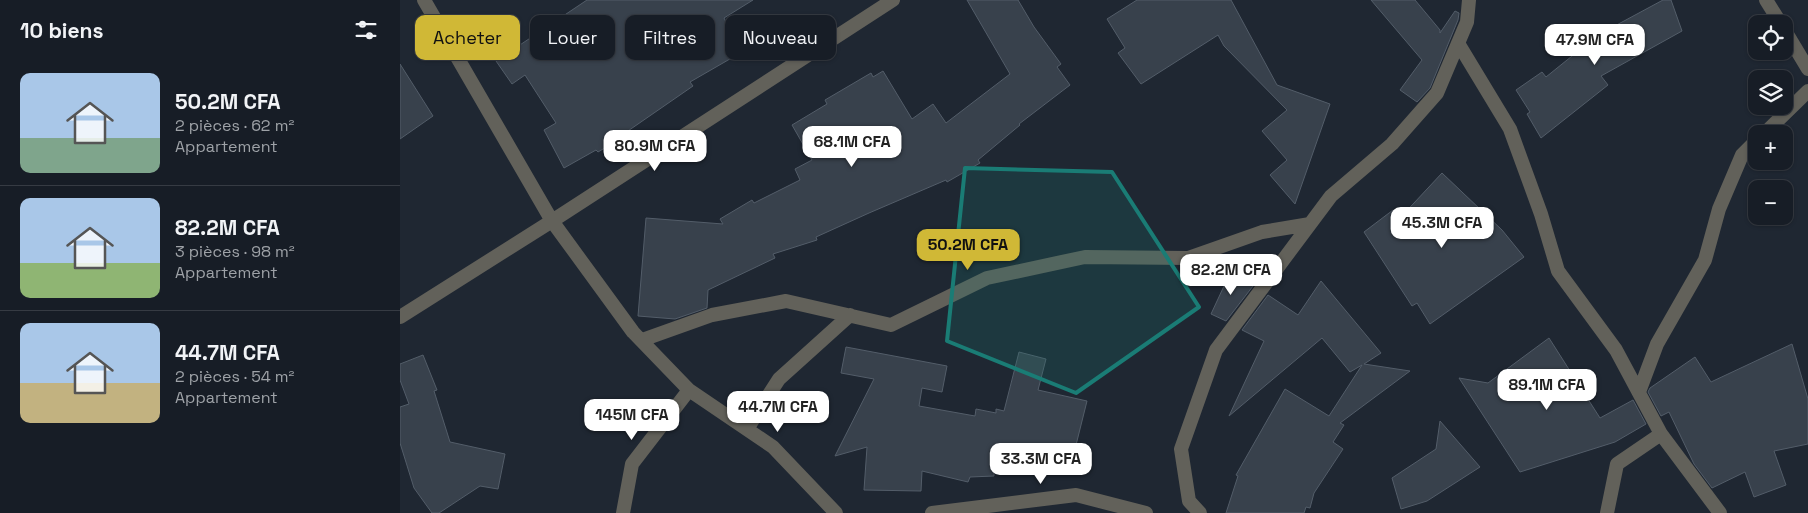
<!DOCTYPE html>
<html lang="fr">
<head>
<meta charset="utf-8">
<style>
  :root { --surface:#171d26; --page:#242a32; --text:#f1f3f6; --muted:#9ea2a7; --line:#363b43; --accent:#d0b836 }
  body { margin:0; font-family:"Space Grotesk",sans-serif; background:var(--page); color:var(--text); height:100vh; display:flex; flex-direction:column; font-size:19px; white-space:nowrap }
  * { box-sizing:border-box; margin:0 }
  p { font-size:16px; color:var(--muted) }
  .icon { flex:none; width:28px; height:28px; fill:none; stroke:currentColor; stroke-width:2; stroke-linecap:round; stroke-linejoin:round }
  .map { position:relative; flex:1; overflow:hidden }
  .sheet { display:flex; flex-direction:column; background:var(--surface); width:400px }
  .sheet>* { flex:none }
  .hud { position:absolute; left:15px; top:15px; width:475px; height:45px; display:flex; gap:10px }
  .tools { position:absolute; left:1348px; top:15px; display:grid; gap:10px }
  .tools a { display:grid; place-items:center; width:45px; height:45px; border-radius:10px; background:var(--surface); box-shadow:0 1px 4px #0004,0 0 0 1px var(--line); font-size:25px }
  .price { position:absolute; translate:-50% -42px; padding:0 11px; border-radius:10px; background:#fff; color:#222; font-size:16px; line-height:32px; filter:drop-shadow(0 1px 2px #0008) }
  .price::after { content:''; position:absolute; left:50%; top:30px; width:15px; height:11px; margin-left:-8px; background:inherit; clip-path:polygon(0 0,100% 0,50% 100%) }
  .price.current { background:var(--accent); color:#111 }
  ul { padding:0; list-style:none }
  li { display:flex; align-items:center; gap:15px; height:125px; padding:0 20px }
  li+li { border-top:1px solid var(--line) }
  li span { display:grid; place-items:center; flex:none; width:140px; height:100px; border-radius:10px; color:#555 }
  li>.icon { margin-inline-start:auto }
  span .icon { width:60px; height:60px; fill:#fffc; stroke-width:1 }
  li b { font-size:21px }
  h2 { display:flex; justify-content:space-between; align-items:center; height:60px; padding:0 20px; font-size:21px }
  .chip { padding:0 18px; border-radius:10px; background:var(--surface); box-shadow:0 1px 4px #0004,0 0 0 1px var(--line); font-size:18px; line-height:45px }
  .chip.current { background:var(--accent); color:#111 }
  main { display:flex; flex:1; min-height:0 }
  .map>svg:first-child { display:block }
  .building { fill:#38414c; stroke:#535d69 }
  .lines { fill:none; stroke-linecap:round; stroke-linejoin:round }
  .minor { stroke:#62615a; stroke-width:14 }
  .marked { fill:#1a7c75; fill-opacity:0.2; stroke:#1a7c75; stroke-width:4; stroke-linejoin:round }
</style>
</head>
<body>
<main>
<section class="sheet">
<h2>10 biens<svg class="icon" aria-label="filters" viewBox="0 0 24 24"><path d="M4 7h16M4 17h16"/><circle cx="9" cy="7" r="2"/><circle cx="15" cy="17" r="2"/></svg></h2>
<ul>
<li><span style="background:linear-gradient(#a9c7e8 65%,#7fa58c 0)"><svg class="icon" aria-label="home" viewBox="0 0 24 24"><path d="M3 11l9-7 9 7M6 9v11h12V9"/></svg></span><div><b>50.2M CFA</b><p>2 pièces · 62 m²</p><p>Appartement</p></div></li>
<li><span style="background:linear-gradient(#a9c7e8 65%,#8fb573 0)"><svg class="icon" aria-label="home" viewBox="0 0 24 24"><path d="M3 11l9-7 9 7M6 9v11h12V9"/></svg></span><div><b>82.2M CFA</b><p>3 pièces · 98 m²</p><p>Appartement</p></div></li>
<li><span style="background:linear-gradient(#a9c7e8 60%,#c2b280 0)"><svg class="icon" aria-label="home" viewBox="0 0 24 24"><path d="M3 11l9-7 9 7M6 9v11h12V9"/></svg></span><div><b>44.7M CFA</b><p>2 pièces · 54 m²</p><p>Appartement</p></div></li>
</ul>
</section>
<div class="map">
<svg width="1408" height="513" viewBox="0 0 1408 513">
  <rect width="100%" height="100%" fill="#1f2732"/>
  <!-- building -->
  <path class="building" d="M 187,0 L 353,0 L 324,18 L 326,22 L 325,23 L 342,52 L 290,82 L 293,86 L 225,133 L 227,135 L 198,152 L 196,150 L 164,168 L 144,130 L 156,123 L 125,75 L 112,84 L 96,61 Z
    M 567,0 L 618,0 L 634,27 L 661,64 L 657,67 L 670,85 L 619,124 L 620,125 L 578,160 L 580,163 L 547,182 L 546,180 L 469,213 L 416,237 L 417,240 L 373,254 L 375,258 L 308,290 L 307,308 L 275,319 L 238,316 L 246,218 L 323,224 L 320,219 L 352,200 L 354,203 L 400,180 L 395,169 L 412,160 L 392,125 L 427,104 L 425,100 L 471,73 L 473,77 L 483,71 L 512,119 L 533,104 L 546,123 L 610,74 Z
    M 737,0 L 831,0 L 877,85 L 930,104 L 895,204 L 870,175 L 887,160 L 862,131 L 887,110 L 824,46 L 818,35 L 741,84 L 718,53 L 725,48 L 707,19 Z
    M 971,0 L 1015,0 L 1040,30 L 1040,33 L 1055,11 L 1059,13 L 1058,20 L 1030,88 L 1017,102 L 1000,90 L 1022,60 Z
    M 1263,0 L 1271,0 L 1282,31 L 1201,76 L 1208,85 L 1141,138 L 1127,114 L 1130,112 L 1116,90 L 1142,72 L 1146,77 L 1198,35 Z
    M 0,64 L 33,116 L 0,139 Z
    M 1042,173 L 1102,230 L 1124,257 L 1030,324 L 1017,303 L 1012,306 L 964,232 L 993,210 L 1000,218 Z
    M 831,271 L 853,286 L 826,321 L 811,314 Z
    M 921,281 L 981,353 L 964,364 L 1010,371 L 940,423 L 944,425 L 933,442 L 943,449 L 914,493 L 910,508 L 906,507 L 904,513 L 826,513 L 838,476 L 836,475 L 885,389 L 929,416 L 962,365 L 950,372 L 922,338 L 829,416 L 864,341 L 842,330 L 868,295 L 898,315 Z
    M 1149,338 L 1200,418 L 1233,400 L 1246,424 L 1215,442 L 1120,472 L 1059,378 L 1088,383 Z
    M 1392,344 L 1408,399 L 1408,444 L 1374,451 L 1386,485 L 1354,497 L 1345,472 L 1312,488 L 1294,464 L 1269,412 L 1261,416 L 1248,392 L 1250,388 L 1295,357 L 1311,382 Z
    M 446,347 L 547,366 L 542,392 L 522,388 L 519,406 L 575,416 L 576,409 L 596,413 L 596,409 L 604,411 L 619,352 L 646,359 L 638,390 L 687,401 L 670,469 L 666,468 L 665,474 L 594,463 L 594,476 L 570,477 L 568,482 L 522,471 L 521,491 L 464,490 L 467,447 L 435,456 L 474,379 L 441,373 Z
    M 23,355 L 37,390 L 34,391 L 50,442 L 105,454 L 98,489 L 80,486 L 39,513 L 32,513 L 14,488 L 0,443 L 0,407 L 9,404 L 0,380 L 0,364 Z
    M 1040,421 L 1080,467 L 1027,501 L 1001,509 L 992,478 L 1036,449 Z"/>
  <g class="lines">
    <!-- minor -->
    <path class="minor" d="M 24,0 L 152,221 L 233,332 L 289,390 L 373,447 L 436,513
      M 1366,0 L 1381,24
      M 1384,29 L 1408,69
      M 1058,43 L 1110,129 L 1141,214 L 1158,271 L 1216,350 L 1261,434 L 1320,513
      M 1364,134 L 1408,91
      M 0,317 L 152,221 L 493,0
      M 242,340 L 312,315 L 386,301 L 491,325 L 587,278 L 685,257 L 788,258 L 862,232 L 910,224
      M 1239,392 L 1257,344 L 1305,260 L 1319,209 L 1342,155 L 1356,141
      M 347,429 L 379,379 L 450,315
      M 223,513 L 232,464 L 289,390
      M 532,513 L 676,495 L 746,513
      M 800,513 L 789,501 L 781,449 L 816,350 L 931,196 L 992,144 L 1037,93 L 1067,22 L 1069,0
      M 1207,513 L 1217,464 L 1261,434"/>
  </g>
  <!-- marked area -->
  <path class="marked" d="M 565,168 L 712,172 L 799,307 L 676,393 L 547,341 Z"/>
</svg>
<div class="tools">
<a><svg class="icon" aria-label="locate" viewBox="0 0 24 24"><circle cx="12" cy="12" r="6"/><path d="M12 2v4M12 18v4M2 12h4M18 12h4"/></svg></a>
<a><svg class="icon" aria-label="layers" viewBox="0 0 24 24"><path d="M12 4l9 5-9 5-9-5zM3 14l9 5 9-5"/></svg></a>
<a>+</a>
<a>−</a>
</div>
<b class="price" style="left:1195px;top:66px">47.9M CFA</b>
<b class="price" style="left:452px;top:168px">68.1M CFA</b>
<b class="price" style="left:255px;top:172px">80.9M CFA</b>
<b class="price" style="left:1042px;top:249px">45.3M CFA</b>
<b class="price current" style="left:568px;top:271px">50.2M CFA</b>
<b class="price" style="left:831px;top:296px">82.2M CFA</b>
<b class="price" style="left:1147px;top:411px">89.1M CFA</b>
<b class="price" style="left:378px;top:433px">44.7M CFA</b>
<b class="price" style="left:232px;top:441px">145M CFA</b>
<b class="price" style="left:641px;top:485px">33.3M CFA</b>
<div class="hud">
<a class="chip current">Acheter</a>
<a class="chip">Louer</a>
<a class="chip">Filtres</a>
<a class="chip">Nouveau</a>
</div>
</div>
</main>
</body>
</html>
